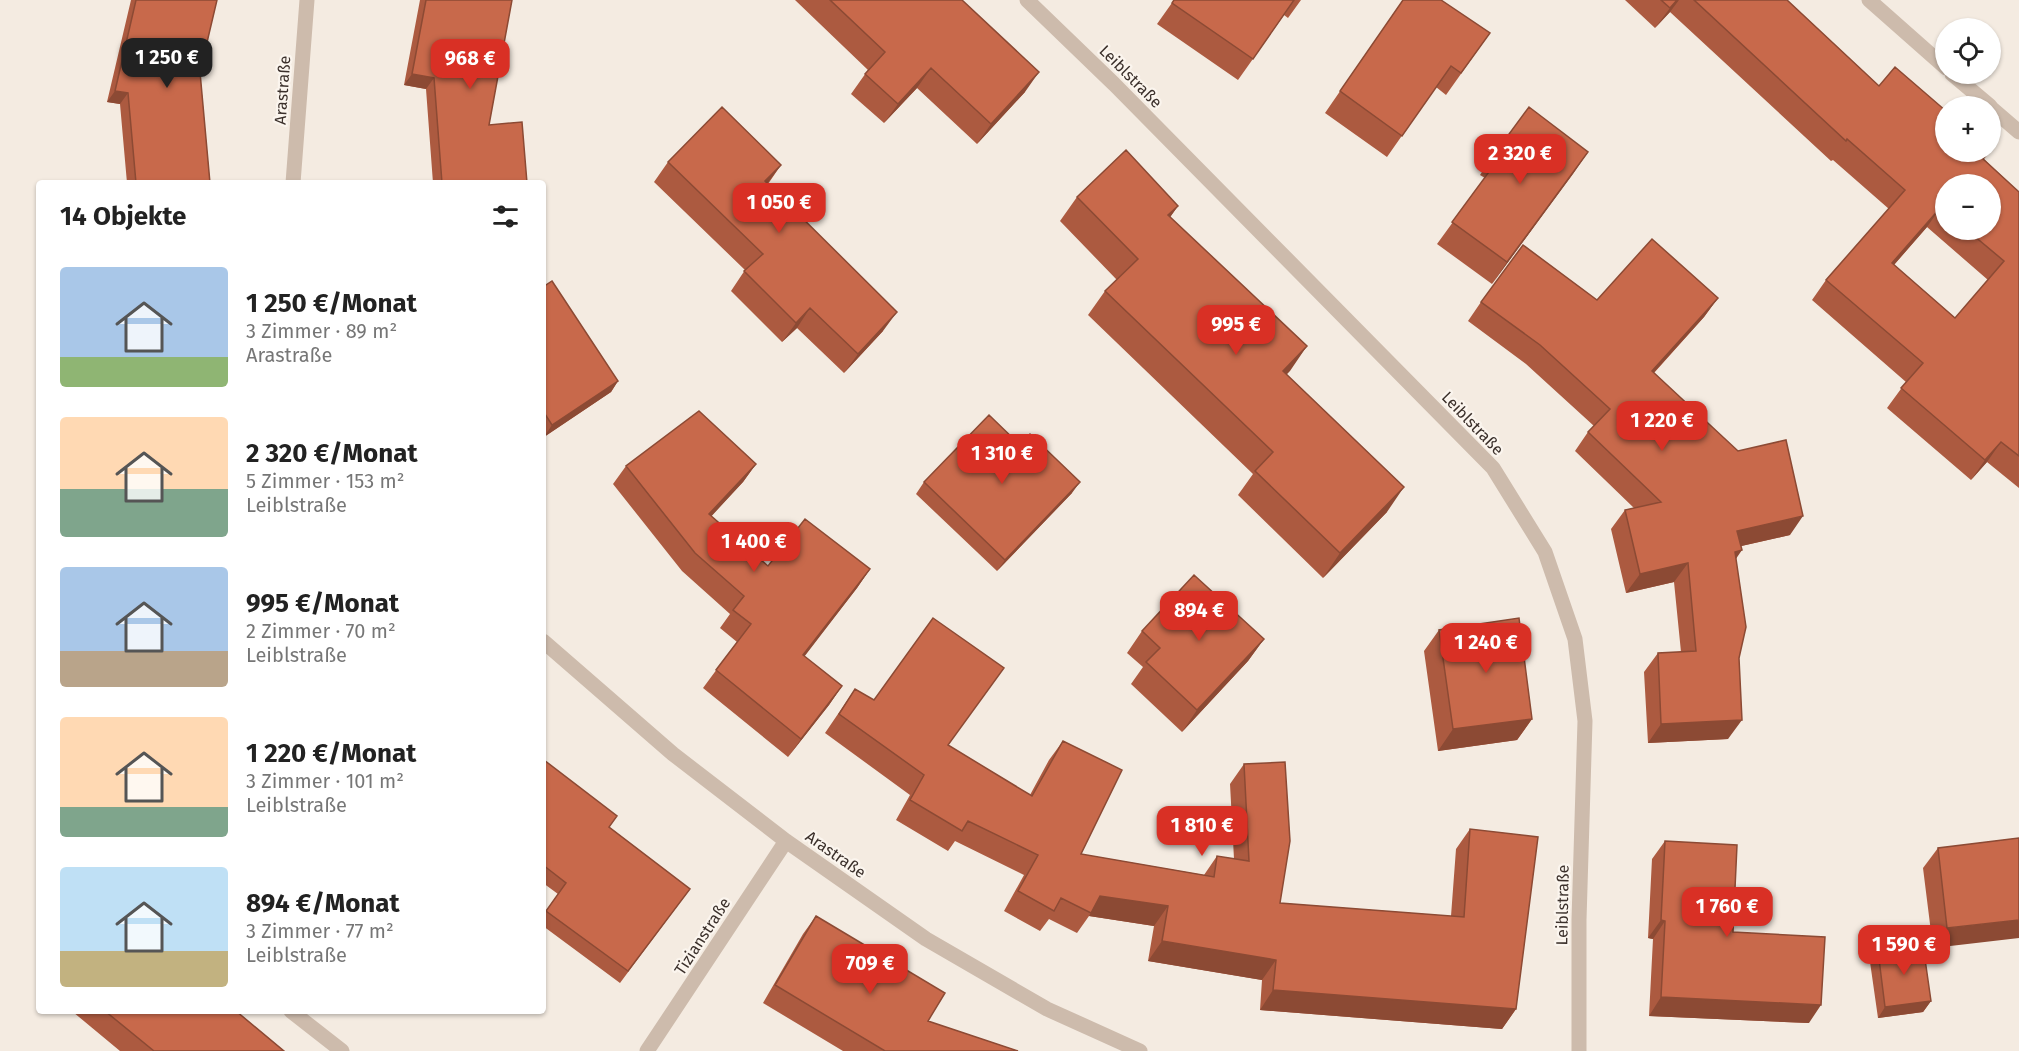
<!DOCTYPE html>
<html lang="de">
<head>
<meta charset="utf-8">
<style>
  :root { --surface:#fff; --page:#f6f6f6; --text:#222; --muted:#767676; --accent:#d93025 }
  body { margin:0; font-family:"Fira Sans",sans-serif; background:var(--page); color:var(--text); height:100vh; display:flex; flex-direction:column; font-size:22px; white-space:nowrap }
  * { box-sizing:border-box; margin:0 }
  p { font-size:20px; color:var(--muted) }
  .icon { flex:none; width:33px; height:33px; fill:none; stroke:currentColor; stroke-width:2; stroke-linecap:round; stroke-linejoin:round }
  .map { position:relative; flex:1; overflow:hidden }
  .panel { position:absolute; left:36px; top:180px; width:510px; height:834px; display:flex; flex-direction:column; background:var(--surface); border-radius:6px; box-shadow:0 2px 4px #0004 }
  .panel>* { flex:none }
  .controls { position:absolute; left:1935px; top:18px; display:grid; gap:12px }
  .controls a { display:grid; place-items:center; width:66px; height:66px; border-radius:50%; background:var(--surface); box-shadow:0 2px 4px #0004; font-size:30px }
  .price { position:absolute; translate:-50% -51px; padding:0 14px; border-radius:12px; background:var(--accent); color:#fff; font-size:20px; line-height:39px; filter:drop-shadow(0 2px 3px #0008) }
  .price::after { content:''; position:absolute; left:50%; top:36px; width:18px; height:14px; margin-left:-9px; background:inherit; clip-path:polygon(0 0,100% 0,50% 100%) }
  .price.on { background:#222; color:#fff }
  ul { padding:0; list-style:none }
  li { display:flex; align-items:center; gap:18px; height:150px; padding:0 24px }
  li span { display:grid; place-items:center; flex:none; width:168px; height:120px; border-radius:6px; color:#555 }
  li>.icon { margin-inline-start:auto }
  span .icon { width:72px; height:72px; fill:#fffc; stroke-width:1 }
  li b { font-size:26px }
  h2 { display:flex; justify-content:space-between; align-items:center; height:72px; padding:0 24px; font-size:26px }
  .map>svg:first-child { display:block }
  .lines { fill:none; stroke-linecap:round; stroke-linejoin:round }
  .street { stroke:#cdbbac; stroke-width:15 }
  .wall { fill:#ac5a40; fill-rule:evenodd }
  .shaded-wall { fill:#8c4a34 }
  .building { fill:#c8694b; stroke:#8c4a34; stroke-width:1.5; fill-rule:evenodd }
  .labels { text-anchor:middle; stroke-width:4.5; stroke-linejoin:round; paint-order:stroke }
  .street-label { font-size:16px; fill:#3b302b; stroke:#fbf5ee }
</style>
</head>
<body>
<div class="map">
<svg width="2019" height="1051" viewBox="0 0 2019 1051">
  <rect width="100%" height="100%" fill="#f4ebe1"/>
  <g class="lines">
    <!-- street -->
    <path class="street" d="M 1027,0 L 1114,84 L 1493,468 L 1545,552 L 1575,639 L 1585,721 L 1579,920 L 1579,1051
      M 1869,0 L 1946,68
      M 1952,74 L 1990,106
      M 1990,107 L 2019,132
      M 293,183 L 307,0
      M 543,641 L 673,754 L 786,841 L 926,939 L 1047,1009 L 1140,1051
      M 291,1011 L 342,1051
      M 647,1051 L 786,841"/>
  </g>
  <!-- wall -->
  <path class="wall" d="M 131,0 L 217,0 L 200,72 L 210,183 L 127,183 L 120,104 L 107,102 Z
    M 420,0 L 512,0 L 489,125 L 527,183 L 433,183 L 426,89 L 404,85 Z
    M 795,0 L 962,0 L 1025,92 L 977,144 L 917,88 L 884,123 L 851,94 L 868,70 Z
    M 1174,0 L 1301,0 L 1288,18 L 1284,15 L 1238,80 L 1157,24 Z
    M 1403,0 L 1490,33 L 1446,95 L 1436,87 L 1387,157 L 1325,113 Z
    M 1625,0 L 1787,0 L 1879,86 L 1984,159 L 2019,192 L 2019,488 L 1987,462 L 1971,480 L 1887,408 L 1906,382 L 1812,300 L 1826,280 L 1889,209 L 1833,160 L 1831,161 L 1670,12 L 1655,28 ZM 1946,184 L 1990,230 L 1946,230 ZM 1927,227 L 1988,280 L 1955,318 L 1894,265 Z
    M 1588,152 L 1492,284 L 1437,244 L 1485,178 L 1480,175 L 1495,153 Z
    M 668,162 L 781,165 L 768,184 L 883,331 L 844,373 L 797,328 L 782,342 L 731,291 L 745,270 L 654,182 Z
    M 1077,197 L 1178,206 L 1170,217 L 1307,346 L 1286,374 L 1387,512 L 1323,578 L 1238,495 L 1253,474 L 1088,315 L 1105,291 L 1117,280 L 1060,221 Z
    M 543,287 L 618,381 L 611,392 L 544,437 L 543,434 Z
    M 1718,298 L 1704,317 L 1654,373 L 1790,535 L 1741,546 L 1736,559 L 1739,658 L 1728,739 L 1648,743 L 1644,672 L 1658,653 L 1681,652 L 1674,582 L 1626,593 L 1611,529 L 1625,510 L 1634,508 L 1575,451 L 1588,432 L 1594,426 L 1526,364 L 1468,321 L 1481,302 Z
    M 1020,445 L 1072,493 L 997,571 L 916,494 L 924,482 Z
    M 756,464 L 743,482 L 711,516 L 768,566 L 870,569 L 857,588 L 804,656 L 842,686 L 829,705 L 788,757 L 703,688 L 737,642 L 720,628 L 730,614 L 682,571 L 613,484 L 626,466 Z
    M 1439,630 L 1532,719 L 1517,740 L 1438,751 L 1424,651 Z
    M 1142,631 L 1264,639 L 1248,661 L 1182,732 L 1131,684 L 1143,667 L 1127,653 Z
    M 855,689 L 1030,795 L 1049,760 L 1063,741 L 1081,854 L 1204,875 L 1217,856 L 1234,859 L 1230,784 L 1244,764 L 1280,903 L 1451,916 L 1456,849 L 1470,829 L 1516,1009 L 1502,1029 L 1260,1010 L 1262,980 L 1148,961 L 1154,926 L 1089,916 L 1077,933 L 1049,919 L 1040,931 L 1004,911 L 1024,875 L 955,841 L 948,851 L 896,820 L 910,795 L 825,733 Z
    M 543,762 L 609,827 L 690,889 L 620,983 L 543,926 L 543,915 L 558,894 L 543,883 Z
    M 2019,838 L 1933,948 L 1923,868 L 1938,848 Z
    M 1665,841 L 1733,932 L 1809,1023 L 1649,1016 L 1653,939 L 1648,938 L 1652,859 Z
    M 816,916 L 928,1021 L 1018,1051 L 843,1051 L 763,1003 L 803,934 Z
    M 1878,951 L 1931,1001 L 1923,1012 L 1878,1018 L 1870,962 Z
    M 74,1011 L 236,1011 L 284,1051 L 120,1051 L 73,1012 Z"/>
  <!-- shaded-wall -->
  <path class="shaded-wall" d="M 1677,0 L 1679,0 L 1670,12 L 1655,28 L 1670,8 Z
    M 931,68 L 917,88 L 884,123 L 898,104 Z
    M 1039,72 L 1025,92 L 977,144 L 991,124 Z
    M 412,74 L 434,78 L 426,89 L 404,85 Z
    M 115,91 L 128,93 L 120,104 L 107,102 Z
    M 1588,152 L 1573,174 L 1492,284 L 1507,262 Z
    M 781,165 L 767,184 L 765,181 Z
    M 1178,206 L 1161,230 L 1168,215 Z
    M 1941,207 L 1927,227 L 1878,283 L 1892,263 Z
    M 1718,298 L 1704,317 L 1638,390 L 1652,371 Z
    M 810,308 L 797,328 L 782,342 L 796,323 Z
    M 897,312 L 883,331 L 844,373 L 858,354 Z
    M 1307,346 L 1290,371 L 1266,396 L 1283,371 Z
    M 618,381 L 611,392 L 544,437 L 552,425 Z
    M 2001,442 L 1987,462 L 1971,480 L 1985,460 Z
    M 756,464 L 743,482 L 696,533 L 709,514 Z
    M 1080,482 L 1072,493 L 997,571 L 1005,560 Z
    M 1404,487 L 1387,512 L 1323,578 L 1340,553 Z
    M 1803,516 L 1790,535 L 1724,550 L 1737,531 Z
    M 1742,550 L 1729,569 L 1735,552 Z
    M 1688,563 L 1674,582 L 1626,593 L 1640,574 Z
    M 870,569 L 857,588 L 791,674 L 803,655 Z
    M 1264,639 L 1248,661 L 1182,732 L 1197,710 Z
    M 842,686 L 829,705 L 788,757 L 801,739 Z
    M 1532,719 L 1517,740 L 1438,751 L 1453,729 Z
    M 1742,720 L 1728,739 L 1648,743 L 1661,724 Z
    M 1100,896 L 1168,906 L 1154,926 L 1089,916 Z
    M 1661,920 L 1665,921 L 1653,939 L 1648,938 Z
    M 2019,920 L 2019,938 L 1933,948 L 1947,928 Z
    M 1162,941 L 1276,960 L 1262,980 L 1148,961 Z
    M 1273,990 L 1516,1009 L 1502,1029 L 1260,1010 Z
    M 1661,997 L 1821,1005 L 1809,1023 L 1649,1016 Z
    M 1931,1001 L 1923,1012 L 1878,1018 L 1885,1007 Z"/>
  <!-- building -->
  <path class="building" d="M 136,0 L 217,0 L 200,72 L 210,183 L 136,183 L 128,93 L 115,91 Z
    M 426,0 L 512,0 L 489,125 L 522,122 L 527,183 L 442,183 L 434,78 L 412,74 Z
    M 830,0 L 962,0 L 1039,72 L 991,124 L 931,68 L 898,104 L 865,74 L 885,52 Z
    M 1174,0 L 1294,0 L 1253,59 L 1172,3 Z
    M 1403,0 L 1441,0 L 1490,33 L 1461,73 L 1451,66 L 1402,136 L 1340,91 Z
    M 1661,0 L 1677,0 L 1670,8 Z
    M 1694,0 L 1787,0 L 1879,86 L 1895,67 L 1946,111 L 1946,152 L 1989,152 L 1983,159 L 2019,192 L 2019,456 L 2001,442 L 1985,460 L 1901,388 L 1923,363 L 1826,280 L 1905,190 L 1847,139 L 1846,141 ZM 1946,184 L 1990,184 L 1990,230 L 1967,230 L 2004,261 L 1955,318 L 1892,263 L 1941,207 L 1946,210 Z
    M 722,107 L 781,165 L 765,181 L 897,312 L 858,354 L 810,308 L 796,323 L 744,271 L 763,254 L 668,162 Z
    M 1529,107 L 1588,152 L 1507,262 L 1452,222 L 1500,157 L 1495,153 Z
    M 1126,150 L 1178,206 L 1168,215 L 1307,346 L 1283,371 L 1404,487 L 1340,553 L 1255,471 L 1273,452 L 1105,291 L 1138,259 L 1077,197 Z
    M 1652,239 L 1718,298 L 1652,371 L 1738,451 L 1786,440 L 1803,516 L 1737,531 L 1742,550 L 1735,552 L 1746,627 L 1739,658 L 1742,720 L 1661,724 L 1658,653 L 1696,651 L 1688,563 L 1640,574 L 1625,510 L 1661,502 L 1588,432 L 1610,409 L 1540,345 L 1481,302 L 1523,245 L 1597,300 Z
    M 552,281 L 618,381 L 552,425 L 543,411 L 543,287 Z
    M 699,411 L 756,464 L 709,514 L 768,566 L 805,519 L 870,569 L 803,655 L 842,686 L 801,739 L 716,670 L 751,624 L 733,610 L 744,596 L 695,553 L 626,466 Z
    M 989,415 L 1020,445 L 1030,434 L 1080,482 L 1005,560 L 924,482 Z
    M 1194,575 L 1264,639 L 1197,710 L 1146,662 L 1160,648 L 1142,631 Z
    M 933,618 L 1004,668 L 948,745 L 1032,796 L 1063,741 L 1122,770 L 1081,854 L 1214,877 L 1217,856 L 1249,861 L 1244,764 L 1285,762 L 1290,841 L 1280,903 L 1464,917 L 1470,829 L 1538,837 L 1516,1009 L 1273,990 L 1276,960 L 1162,941 L 1168,906 L 1100,896 L 1091,913 L 1061,898 L 1054,911 L 1018,891 L 1038,855 L 968,821 L 962,831 L 910,800 L 924,775 L 839,714 L 855,689 L 874,700 Z
    M 1519,618 L 1532,719 L 1453,729 L 1439,630 Z
    M 544,760 L 617,816 L 609,827 L 690,889 L 628,971 L 546,911 L 566,883 L 543,865 L 543,762 Z
    M 2019,838 L 2019,920 L 1947,928 L 1938,848 Z
    M 1665,841 L 1737,845 L 1733,932 L 1825,937 L 1821,1005 L 1661,997 L 1665,921 L 1661,920 Z
    M 816,916 L 945,993 L 928,1021 L 1018,1051 L 885,1051 L 775,985 Z
    M 1923,945 L 1931,1001 L 1885,1007 L 1878,951 Z
    M 105,1011 L 236,1011 L 284,1051 L 154,1051 Z"/>
  <g class="labels">
    <!-- street labels -->
    <g class="street-label">
      <text transform="translate(1131 76) rotate(45)" y="6">Leiblstraße</text>
      <text transform="translate(282 90) rotate(-86)" y="6">Arastraße</text>
      <text transform="translate(1473 423) rotate(46)" y="6">Leiblstraße</text>
      <text transform="translate(836 854) rotate(35)" y="6">Arastraße</text>
      <text transform="translate(1562 905) rotate(-89)" y="6">Leiblstraße</text>
      <text transform="translate(702 936) rotate(-57)" y="6">Tizianstraße</text>
    </g>
  </g>
</svg>
<div class="controls">
<a><svg class="icon" aria-label="locate" viewBox="0 0 24 24"><circle cx="12" cy="12" r="6"/><path d="M12 2v4M12 18v4M2 12h4M18 12h4"/></svg></a>
<a>+</a>
<a>−</a>
</div>
<b class="price on" style="left:167px;top:89px">1 250 €</b>
<b class="price" style="left:470px;top:90px">968 €</b>
<b class="price" style="left:1520px;top:185px">2 320 €</b>
<b class="price" style="left:779px;top:234px">1 050 €</b>
<b class="price" style="left:1236px;top:356px">995 €</b>
<b class="price" style="left:1662px;top:452px">1 220 €</b>
<b class="price" style="left:1002px;top:485px">1 310 €</b>
<b class="price" style="left:754px;top:573px">1 400 €</b>
<b class="price" style="left:1199px;top:642px">894 €</b>
<b class="price" style="left:1486px;top:674px">1 240 €</b>
<b class="price" style="left:1202px;top:857px">1 810 €</b>
<b class="price" style="left:1727px;top:938px">1 760 €</b>
<b class="price" style="left:1904px;top:976px">1 590 €</b>
<b class="price" style="left:870px;top:995px">709 €</b>
<section class="panel">
<h2>14 Objekte<svg class="icon" aria-label="filters" viewBox="0 0 24 24"><path d="M4 7h16M4 17h16"/><circle cx="9" cy="7" r="2"/><circle cx="15" cy="17" r="2"/></svg></h2>
<ul>
<li><span style="background:linear-gradient(#a9c7e8 75%,#8fb573 0)"><svg class="icon" aria-label="home" viewBox="0 0 24 24"><path d="M3 11l9-7 9 7M6 9v11h12V9"/></svg></span><div><b>1 250 €/Monat</b><p>3 Zimmer · 89 m²</p><p>Arastraße</p></div></li>
<li><span style="background:linear-gradient(#ffd9b3 60%,#7fa58c 0)"><svg class="icon" aria-label="home" viewBox="0 0 24 24"><path d="M3 11l9-7 9 7M6 9v11h12V9"/></svg></span><div><b>2 320 €/Monat</b><p>5 Zimmer · 153 m²</p><p>Leiblstraße</p></div></li>
<li><span style="background:linear-gradient(#a9c7e8 70%,#b9a48a 0)"><svg class="icon" aria-label="home" viewBox="0 0 24 24"><path d="M3 11l9-7 9 7M6 9v11h12V9"/></svg></span><div><b>995 €/Monat</b><p>2 Zimmer · 70 m²</p><p>Leiblstraße</p></div></li>
<li><span style="background:linear-gradient(#ffd9b3 75%,#7fa58c 0)"><svg class="icon" aria-label="home" viewBox="0 0 24 24"><path d="M3 11l9-7 9 7M6 9v11h12V9"/></svg></span><div><b>1 220 €/Monat</b><p>3 Zimmer · 101 m²</p><p>Leiblstraße</p></div></li>
<li><span style="background:linear-gradient(#bfe0f5 70%,#c2b280 0)"><svg class="icon" aria-label="home" viewBox="0 0 24 24"><path d="M3 11l9-7 9 7M6 9v11h12V9"/></svg></span><div><b>894 €/Monat</b><p>3 Zimmer · 77 m²</p><p>Leiblstraße</p></div></li>
</ul>
</section>
</div>
</body>
</html>
